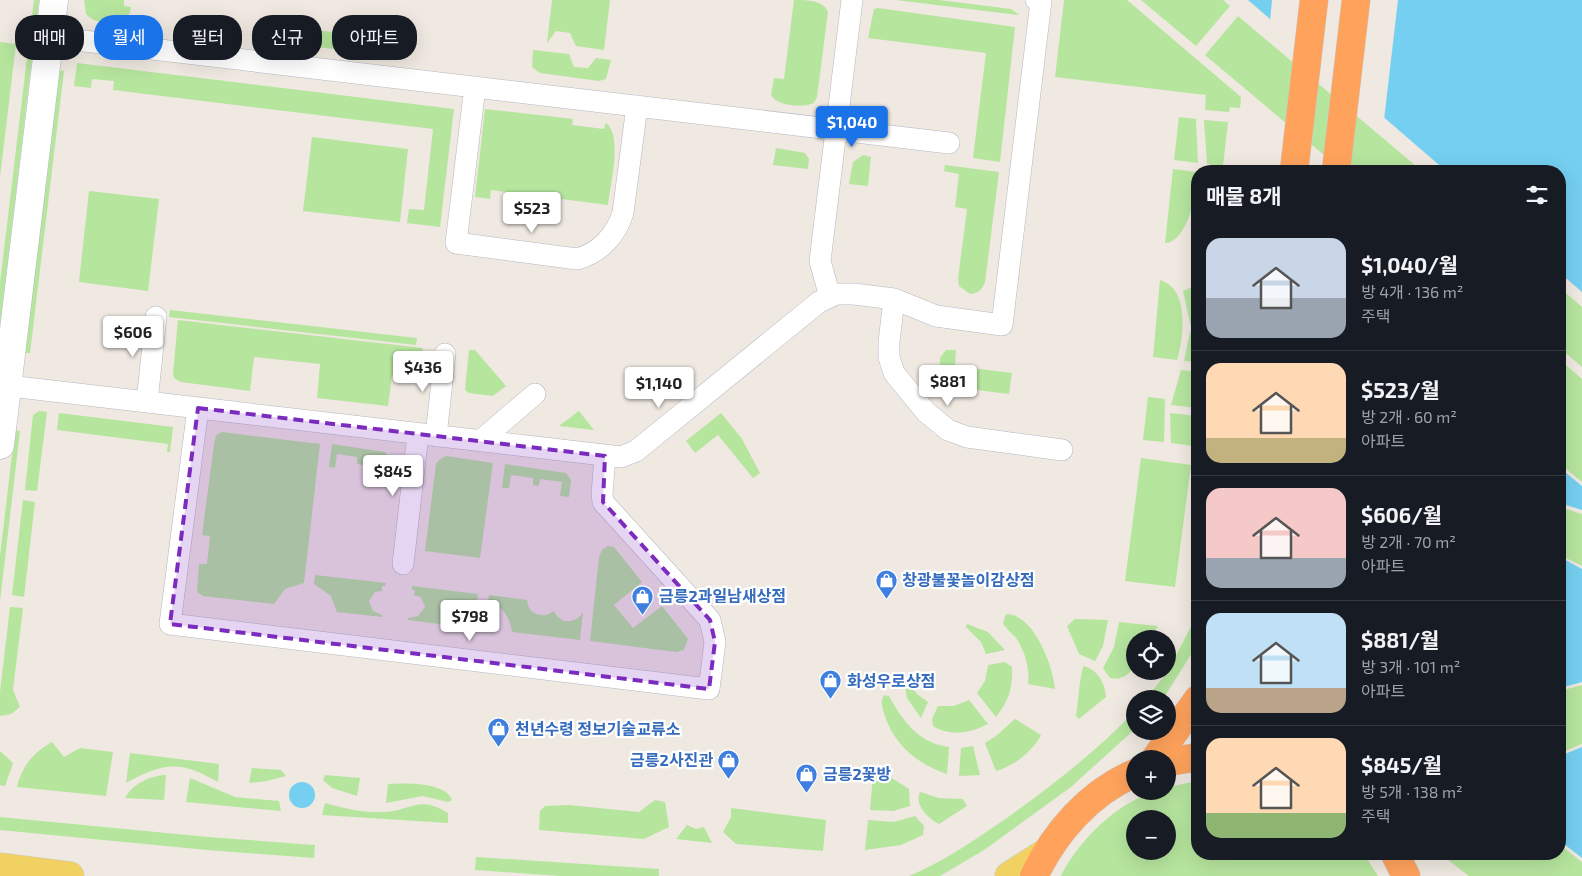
<!DOCTYPE html>
<html lang="ko">
<head>
<meta charset="utf-8">
<style>
  :root { --surface:#171b24; --page:#20242c; --text:#f1f3f6; --muted:#9ea1a6; --line:#363941; --accent:#1a73e8 }
  body { margin:0; font-family:"Exo 2","Noto Sans KR",sans-serif; background:var(--page); color:var(--text); height:100vh; display:flex; flex-direction:column; font-size:19px; white-space:nowrap }
  * { box-sizing:border-box; margin:0 }
  p { font-size:16px; color:var(--muted) }
  .icon { flex:none; width:28px; height:28px; fill:none; stroke:currentColor; stroke-width:2; stroke-linecap:round; stroke-linejoin:round }
  .map { position:relative; flex:1; overflow:hidden }
  .details { position:absolute; left:1191px; top:165px; width:375px; height:695px; display:flex; flex-direction:column; background:var(--surface); border-radius:20px; box-shadow:0 5px 20px #0002 }
  .details>* { flex:none }
  .top-card { position:absolute; left:15px; top:15px; width:475px; height:45px; display:flex; gap:10px }
  .buttons { position:absolute; left:1126px; top:630px; display:grid; gap:10px }
  .buttons a { display:grid; place-items:center; width:50px; height:50px; border-radius:50%; background:var(--surface); box-shadow:0 5px 20px #0002; font-size:25px }
  .price { position:absolute; translate:-50% -42px; padding:0 11px; border-radius:5px; background:#fff; color:#222; font-size:16px; line-height:32px; filter:drop-shadow(0 1px 2px #0008) }
  .price::after { content:''; position:absolute; left:50%; top:30px; width:15px; height:11px; margin-left:-8px; background:inherit; clip-path:polygon(0 0,100% 0,50% 100%) }
  .price.active { background:var(--accent); color:#fff }
  ul { padding:0; list-style:none }
  li { display:flex; align-items:center; gap:15px; height:125px; padding:0 15px }
  li+li { border-top:1px solid var(--line) }
  li span { display:grid; place-items:center; flex:none; width:140px; height:100px; border-radius:15px; color:#555 }
  li>.icon { margin-inline-start:auto }
  span .icon { width:60px; height:60px; fill:#fffc; stroke-width:1 }
  li b { font-size:21px }
  h2 { display:flex; justify-content:space-between; align-items:center; height:60px; padding:0 15px; font-size:21px }
  .tag { padding:0 18px; border-radius:20px; background:var(--surface); box-shadow:0 5px 20px #0002; font-size:18px; line-height:45px }
  .tag.active { background:var(--accent); color:#fff }
  .map>svg:first-child { display:block }
  .green { fill:#b6e59e; fill-rule:evenodd }
  .water { fill:#75cff0 }
  .pier { fill:#efe9e1 }
  .lines { fill:none; stroke-linecap:round; stroke-linejoin:round }
  .street-casing { stroke:#b4b7c1; stroke-width:22 }
  .secondary-casing { stroke:#b4b7c1; stroke-width:29 }
  .primary-casing { stroke:#c9c9c9; stroke-width:29 }
  .highway-casing { stroke:#c9c9c9; stroke-width:29 }
  .street { stroke:#fff; stroke-width:21 }
  .secondary { stroke:#fff; stroke-width:28 }
  .primary { stroke:#f2d163; stroke-width:28 }
  .highway { stroke:#ffa35c; stroke-width:28 }
  .marked { fill:#7b2cbf; fill-opacity:0.2; stroke:#7b2cbf; stroke-width:4; stroke-dasharray:10 6; stroke-linejoin:round }
  .labels { text-anchor:middle; stroke-width:4.5; stroke-linejoin:round; paint-order:stroke }
  .shop-label { font-size:16px; font-weight:bold; fill:#366cbe; stroke:#fff; text-anchor:start }
</style>
</head>
<body>
<div class="map">
<svg width="1582" height="876" viewBox="0 0 1582 876">
  <rect width="100%" height="100%" fill="#efe9e1"/>
  <!-- green -->
  <path class="green" d="M 34,0 L 39,0 L 0,325 L 0,283 Z
    M 84,0 L 124,0 L 124,6 L 131,7 L 130,13 C 121,25 96,26 86,14 Z
    M 552,0 L 610,0 L 604,50 L 576,46 L 570,33 L 556,31 L 547,43 Z
    M 794,0 C 806,0 824,0 828,12 L 817,97 L 814,103 C 804,108 776,106 771,95 L 774,78 L 784,79 Z
    M 896,0 L 939,0 L 1011,9 L 1019,15 Z
    M 1064,0 L 1127,0 L 1241,97 L 1240,108 L 1230,107 L 1229,112 L 1205,110 L 1206,95 L 1055,77 Z
    M 1141,0 L 1223,0 L 1230,6 L 1196,46 Z
    M 878,8 L 1015,27 L 1000,162 L 973,158 L 986,53 L 868,38 L 874,9 Z
    M 1238,16 L 1422,171 L 1343,171 L 1205,55 Z
    M 293,22 L 312,24 L 315,30 L 348,34 L 352,29 L 371,31 L 366,50 L 359,52 L 300,45 L 292,39 Z
    M 0,42 L 16,44 L 0,177 Z
    M 533,50 L 569,54 L 574,67 L 588,68 L 596,58 L 611,60 L 606,79 L 599,81 L 540,73 L 532,67 Z
    M 77,63 L 454,109 L 440,227 L 407,223 L 409,209 L 424,210 L 433,129 L 113,90 L 114,81 L 92,79 L 91,88 L 74,86 Z
    M 59,70 L 64,71 L 30,353 L 25,353 Z
    M 485,109 L 573,119 L 572,125 L 604,129 L 606,123 C 623,136 610,185 608,205 L 491,190 L 490,199 L 475,197 Z
    M 1179,117 L 1196,119 L 1198,163 L 1174,160 Z
    M 1204,120 L 1228,122 L 1223,166 L 1207,164 Z
    M 312,137 L 408,149 L 400,222 L 303,211 Z
    M 776,148 L 805,153 L 809,159 L 808,169 L 773,165 Z
    M 863,155 L 871,157 L 868,186 L 849,184 L 853,162 Z
    M 945,165 L 999,172 L 985,282 C 982,290 979,293 970,294 L 959,286 L 958,279 L 967,209 L 955,207 L 959,174 L 944,171 Z
    M 1173,169 L 1197,172 C 1198,190 1188,242 1165,243 Z
    M 89,191 L 159,199 L 148,291 L 79,282 Z
    M 1160,280 C 1190,289 1184,337 1177,360 L 1153,357 Z
    M 1197,285 L 1197,328 L 1191,327 L 1183,291 Z
    M 1560,288 L 1582,307 L 1582,367 L 1560,348 Z
    M 170,310 L 417,338 L 416,345 L 169,317 Z
    M 178,320 L 423,348 L 420,379 L 392,375 L 388,406 L 317,398 L 320,364 L 254,357 L 250,391 L 181,382 L 174,378 L 173,373 Z
    M 1190,332 L 1197,333 L 1197,362 L 1184,361 Z
    M 469,350 L 475,350 L 506,386 L 493,396 L 469,393 L 465,390 Z
    M 946,350 L 956,350 L 955,366 L 1012,373 L 1009,394 L 968,389 L 940,365 L 940,358 Z
    M 1560,360 L 1582,379 L 1582,482 L 1560,464 Z
    M 1181,370 L 1197,372 L 1197,408 L 1171,405 Z
    M 1148,397 L 1165,399 L 1164,442 L 1143,440 Z
    M 39,411 L 47,412 L 37,491 L 25,490 L 33,415 Z
    M 579,411 L 594,430 L 559,426 Z
    M 59,413 L 173,427 L 170,452 L 167,452 L 168,444 L 57,430 Z
    M 721,413 L 742,439 L 760,473 L 753,478 L 718,435 L 695,453 L 686,441 Z
    M 1170,413 L 1197,416 L 1193,446 L 1171,443 Z
    M 15,430 L 20,431 L 0,601 L 0,556 Z
    M 222,432 L 320,444 L 304,583 L 285,589 L 274,604 L 203,596 L 197,592 L 199,564 L 207,564 L 210,536 L 202,535 L 214,444 L 216,435 Z
    M 332,444 L 385,452 L 391,460 L 389,476 L 383,475 L 385,461 L 364,458 L 363,465 L 357,464 L 357,457 L 337,454 L 335,468 L 329,467 Z
    M 446,456 L 493,463 L 480,558 L 425,551 L 436,464 L 440,459 Z
    M 1141,458 L 1191,465 L 1175,587 L 1125,581 Z
    M 505,464 L 566,473 L 571,480 L 569,497 L 560,496 L 562,482 L 540,479 L 539,486 L 533,485 L 533,478 L 511,475 L 509,488 L 502,488 Z
    M 23,500 L 35,502 L 24,597 L 12,595 Z
    M 1560,507 L 1582,514 L 1582,566 L 1560,555 Z
    M 608,546 L 614,547 L 642,582 L 614,605 L 633,628 L 662,606 L 688,639 L 684,650 L 676,652 L 590,641 L 599,557 L 602,550 Z
    M 315,575 L 386,583 L 385,586 L 382,586 L 382,591 L 375,592 L 369,601 L 373,611 L 382,615 L 382,617 L 337,612 L 331,596 L 314,584 Z
    M 412,586 L 478,594 L 477,600 C 462,601 452,611 447,625 L 408,620 L 408,618 L 418,616 L 425,607 L 421,597 L 414,595 L 415,590 L 412,590 Z
    M 489,595 L 527,600 C 528,612 536,616 547,615 L 554,611 C 560,625 576,624 583,612 L 580,640 L 512,632 C 510,618 503,606 488,601 Z
    M 10,607 L 23,608 L 13,690 L 20,707 L 11,714 L 0,716 L 0,692 Z
    M 1006,614 C 1034,614 1053,666 1055,689 L 1028,684 C 1030,669 1025,651 1016,638 C 1012,633 1006,629 1003,623 Z
    M 1197,615 L 1197,645 L 1163,699 L 1146,699 L 1168,671 Z
    M 1075,619 L 1108,620 L 1103,646 L 1095,661 L 1079,654 L 1067,626 Z
    M 1119,622 L 1158,626 L 1151,639 L 1135,639 C 1135,646 1137,656 1135,663 C 1132,674 1121,681 1110,678 L 1103,668 L 1114,647 Z
    M 967,624 L 988,632 L 1005,650 L 986,654 L 981,642 L 966,627 Z
    M 1005,662 L 1012,667 C 1013,687 1009,701 996,717 L 977,693 L 985,681 L 988,665 Z
    M 1084,666 C 1098,670 1105,683 1106,697 L 1079,719 L 1076,716 C 1078,705 1080,671 1084,666 Z
    M 903,675 L 917,694 L 928,702 L 921,718 L 907,698 Z
    M 1582,685 L 1582,744 L 1560,753 L 1560,691 Z
    M 884,695 L 889,696 C 903,721 918,743 949,747 L 947,774 C 917,764 893,744 884,713 C 882,707 880,701 884,695 Z
    M 969,700 L 988,724 C 971,733 951,737 933,726 L 932,719 L 938,706 L 954,706 Z
    M 1135,711 L 1135,729 L 1071,787 L 984,850 L 940,876 L 909,876 C 943,862 973,841 1004,820 C 1050,787 1096,752 1135,711 Z
    M 1015,719 L 1041,735 C 1032,752 1014,766 996,771 L 985,743 L 996,736 Z
    M 52,742 L 64,757 L 80,748 L 113,752 L 106,796 L 17,787 C 21,767 34,752 52,742 Z
    M 973,746 L 980,775 L 959,776 L 961,748 Z
    M 0,751 L 13,763 L 5,786 L 0,785 Z
    M 130,753 L 219,764 L 218,782 C 210,778 202,773 193,770 C 168,761 148,771 126,783 Z
    M 252,768 L 281,770 L 286,776 L 267,781 L 249,783 Z
    M 879,770 L 909,789 L 910,806 L 893,811 L 870,810 L 873,776 Z
    M 166,775 L 164,800 L 125,798 C 132,784 152,775 166,775 Z
    M 325,775 L 360,778 L 357,796 L 332,788 L 323,780 Z
    M 190,778 L 235,797 L 279,801 L 281,811 L 186,802 Z
    M 1197,781 L 1198,854 L 1364,854 L 1378,876 L 1061,876 C 1078,841 1126,791 1168,791 L 1168,787 ZM 1135,819 L 1168,819 L 1168,851 L 1135,851 Z
    M 388,784 C 404,783 446,782 452,800 L 448,802 L 423,796 L 386,803 Z
    M 920,792 L 939,798 L 963,799 L 967,806 L 939,824 C 928,818 914,805 920,792 Z
    M 655,800 L 665,802 L 669,827 L 644,839 L 539,830 L 540,811 L 545,806 L 569,805 L 639,812 Z
    M 325,803 C 344,808 362,813 382,812 C 411,812 417,794 448,813 L 448,823 L 322,815 Z
    M 731,808 L 826,820 L 823,851 L 736,844 L 723,832 L 731,817 Z
    M 915,816 L 924,826 L 923,835 L 901,845 L 865,850 L 868,820 L 894,822 Z
    M 0,817 L 208,837 L 315,845 L 314,858 L 207,850 L 0,830 Z
    M 687,825 L 696,829 L 704,827 L 712,843 L 676,839 Z
    M 1560,845 L 1582,862 L 1582,876 L 1469,876 L 1440,854 L 1560,854 Z
    M 476,857 L 659,869 L 659,876 L 560,876 L 475,870 Z"/>
  <!-- water -->
  <path class="water" d="M 1248,0 L 1582,0 L 1582,292 L 1560,273 L 1560,171 L 1446,171 Z
    M 1560,468 L 1582,486 L 1582,510 L 1560,503 Z
    M 1560,557 L 1582,569 L 1582,682 L 1560,688 Z
    M 1582,747 L 1582,858 L 1560,841 L 1560,756 Z
    M289 795a13 13 0 1 1 26 0a13 13 0 1 1-26 0Z"/>
  <!-- pier -->
  <path class="pier" d="M 1272,0 L 1398,0 L 1384,120 L 1270,22 Z"/>
  <g class="lines">
    <defs>
      <path id="street" d="M 50,37 L 949,143
        M 475,87 L 456,243 L 577,259 C 600,253 616,235 623,213 L 637,106
        M 830,297 L 820,261 L 852,0
        M 894,299 L 889,342 L 889,357 L 894,373 L 926,412 L 948,430 L 967,437 L 1062,450
        M 0,385 L 621,457 L 636,451 L 819,302 L 836,294 L 854,294 L 894,299 L 936,316 L 1002,325 L 1041,1 L 1036,0
        M 147,402 L 156,317
        M 198,408 L 170,624 L 709,689 L 715,642 L 710,620 L 603,502 L 602,494 L 605,456
        M 436,436 L 445,354
        M 480,441 L 535,394
        M 403,564 L 418,434"/>
      <path id="secondary" d="M 0,445 L 54,0"/>
      <path id="primary" d="M 0,867 L 70,876
        M 1009,876 L 1045,853"/>
      <path id="highway" d="M 1294,171 L 1314,0
        M 1336,171 L 1356,0
        M 1155,759 L 1198,699
        M 1168,762 L 1198,757
        M 1395,854 L 1406,876
        M 1034,876 C 1055,832 1089,793 1135,773"/>
    </defs>
    <!-- street casing -->
    <use href="#street" class="street-casing"/>
    <!-- secondary casing -->
    <use href="#secondary" class="secondary-casing"/>
    <!-- primary casing -->
    <use href="#primary" class="primary-casing"/>
    <!-- highway casing -->
    <use href="#highway" class="highway-casing"/>
    <!-- street -->
    <use href="#street" class="street"/>
    <!-- secondary -->
    <use href="#secondary" class="secondary"/>
    <!-- primary -->
    <use href="#primary" class="primary"/>
    <!-- highway -->
    <use href="#highway" class="highway"/>
  </g>
  <!-- marked area -->
  <path class="marked" d="M 198,408 L 605,456 L 603,502 L 710,620 L 715,642 L 709,689 L 170,624 Z"/>
  <!-- icons -->
  <defs>
    <symbol id="shop-pin" viewBox="-11 -11 22 30"><path d="M0 17L-7.5 6A9.5 9.5 0 1 1 7.5 6Z" fill="#3f7fe0" stroke="#fff"/><path d="M-5-2.5h2.3a2.7 3.5 0 0 1 5.4 0H5L5.5 6h-11ZM-1.5-2.5h3a1.5 2.3 0 0 0-3 0Z" fill="#fff"/></symbol>
  </defs>
  <g fill-rule="evenodd">
    <use href="#shop-pin" x="874" y="568" width="25" height="34"/>
    <use href="#shop-pin" x="630" y="584" width="25" height="34"/>
    <use href="#shop-pin" x="818" y="668" width="25" height="34"/>
    <use href="#shop-pin" x="486" y="716" width="25" height="34"/>
    <use href="#shop-pin" x="716" y="748" width="25" height="34"/>
    <use href="#shop-pin" x="794" y="762" width="25" height="34"/>
  </g>
  <g class="labels">
    <!-- shop labels -->
    <g class="shop-label">
      <text x="902" y="586">창광불꽃놀이감상점</text>
      <text x="659" y="602">금릉2과일남새상점</text>
      <text x="847" y="687">화성우로상점</text>
      <text x="515" y="735">천년수령 정보기술교류소</text>
      <text x="713" y="766" text-anchor="end">금릉2사진관</text>
      <text x="823" y="780">금릉2꽃방</text>
    </g>
  </g>
</svg>
<div class="buttons">
<a><svg class="icon" aria-label="locate" viewBox="0 0 24 24"><circle cx="12" cy="12" r="6"/><path d="M12 2v4M12 18v4M2 12h4M18 12h4"/></svg></a>
<a><svg class="icon" aria-label="layers" viewBox="0 0 24 24"><path d="M12 4l9 5-9 5-9-5zM3 14l9 5 9-5"/></svg></a>
<a>+</a>
<a>−</a>
</div>
<b class="price active" style="left:852px;top:148px">$1,040</b>
<b class="price" style="left:532px;top:234px">$523</b>
<b class="price" style="left:133px;top:358px">$606</b>
<b class="price" style="left:423px;top:393px">$436</b>
<b class="price" style="left:948px;top:407px">$881</b>
<b class="price" style="left:659px;top:409px">$1,140</b>
<b class="price" style="left:393px;top:497px">$845</b>
<b class="price" style="left:470px;top:642px">$798</b>
<div class="top-card">
<a class="tag">매매</a>
<a class="tag active">월세</a>
<a class="tag">필터</a>
<a class="tag">신규</a>
<a class="tag">아파트</a>
</div>
<section class="details">
<h2>매물 8개<svg class="icon" aria-label="filters" viewBox="0 0 24 24"><path d="M4 7h16M4 17h16"/><circle cx="9" cy="7" r="2"/><circle cx="15" cy="17" r="2"/></svg></h2>
<ul>
<li><span style="background:linear-gradient(#c9d6e8 60%,#9aa5b1 0)"><svg class="icon" aria-label="home" viewBox="0 0 24 24"><path d="M3 11l9-7 9 7M6 9v11h12V9"/></svg></span><div><b>$1,040/월</b><p>방 4개 · 136 m²</p><p>주택</p></div></li>
<li><span style="background:linear-gradient(#ffd9b3 75%,#c2b280 0)"><svg class="icon" aria-label="home" viewBox="0 0 24 24"><path d="M3 11l9-7 9 7M6 9v11h12V9"/></svg></span><div><b>$523/월</b><p>방 2개 · 60 m²</p><p>아파트</p></div></li>
<li><span style="background:linear-gradient(#f6c9c9 70%,#9aa5b1 0)"><svg class="icon" aria-label="home" viewBox="0 0 24 24"><path d="M3 11l9-7 9 7M6 9v11h12V9"/></svg></span><div><b>$606/월</b><p>방 2개 · 70 m²</p><p>아파트</p></div></li>
<li><span style="background:linear-gradient(#bfe0f5 75%,#b9a48a 0)"><svg class="icon" aria-label="home" viewBox="0 0 24 24"><path d="M3 11l9-7 9 7M6 9v11h12V9"/></svg></span><div><b>$881/월</b><p>방 3개 · 101 m²</p><p>아파트</p></div></li>
<li><span style="background:linear-gradient(#ffd9b3 75%,#8fb573 0)"><svg class="icon" aria-label="home" viewBox="0 0 24 24"><path d="M3 11l9-7 9 7M6 9v11h12V9"/></svg></span><div><b>$845/월</b><p>방 5개 · 138 m²</p><p>주택</p></div></li>
</ul>
</section>
</div>
</body>
</html>
